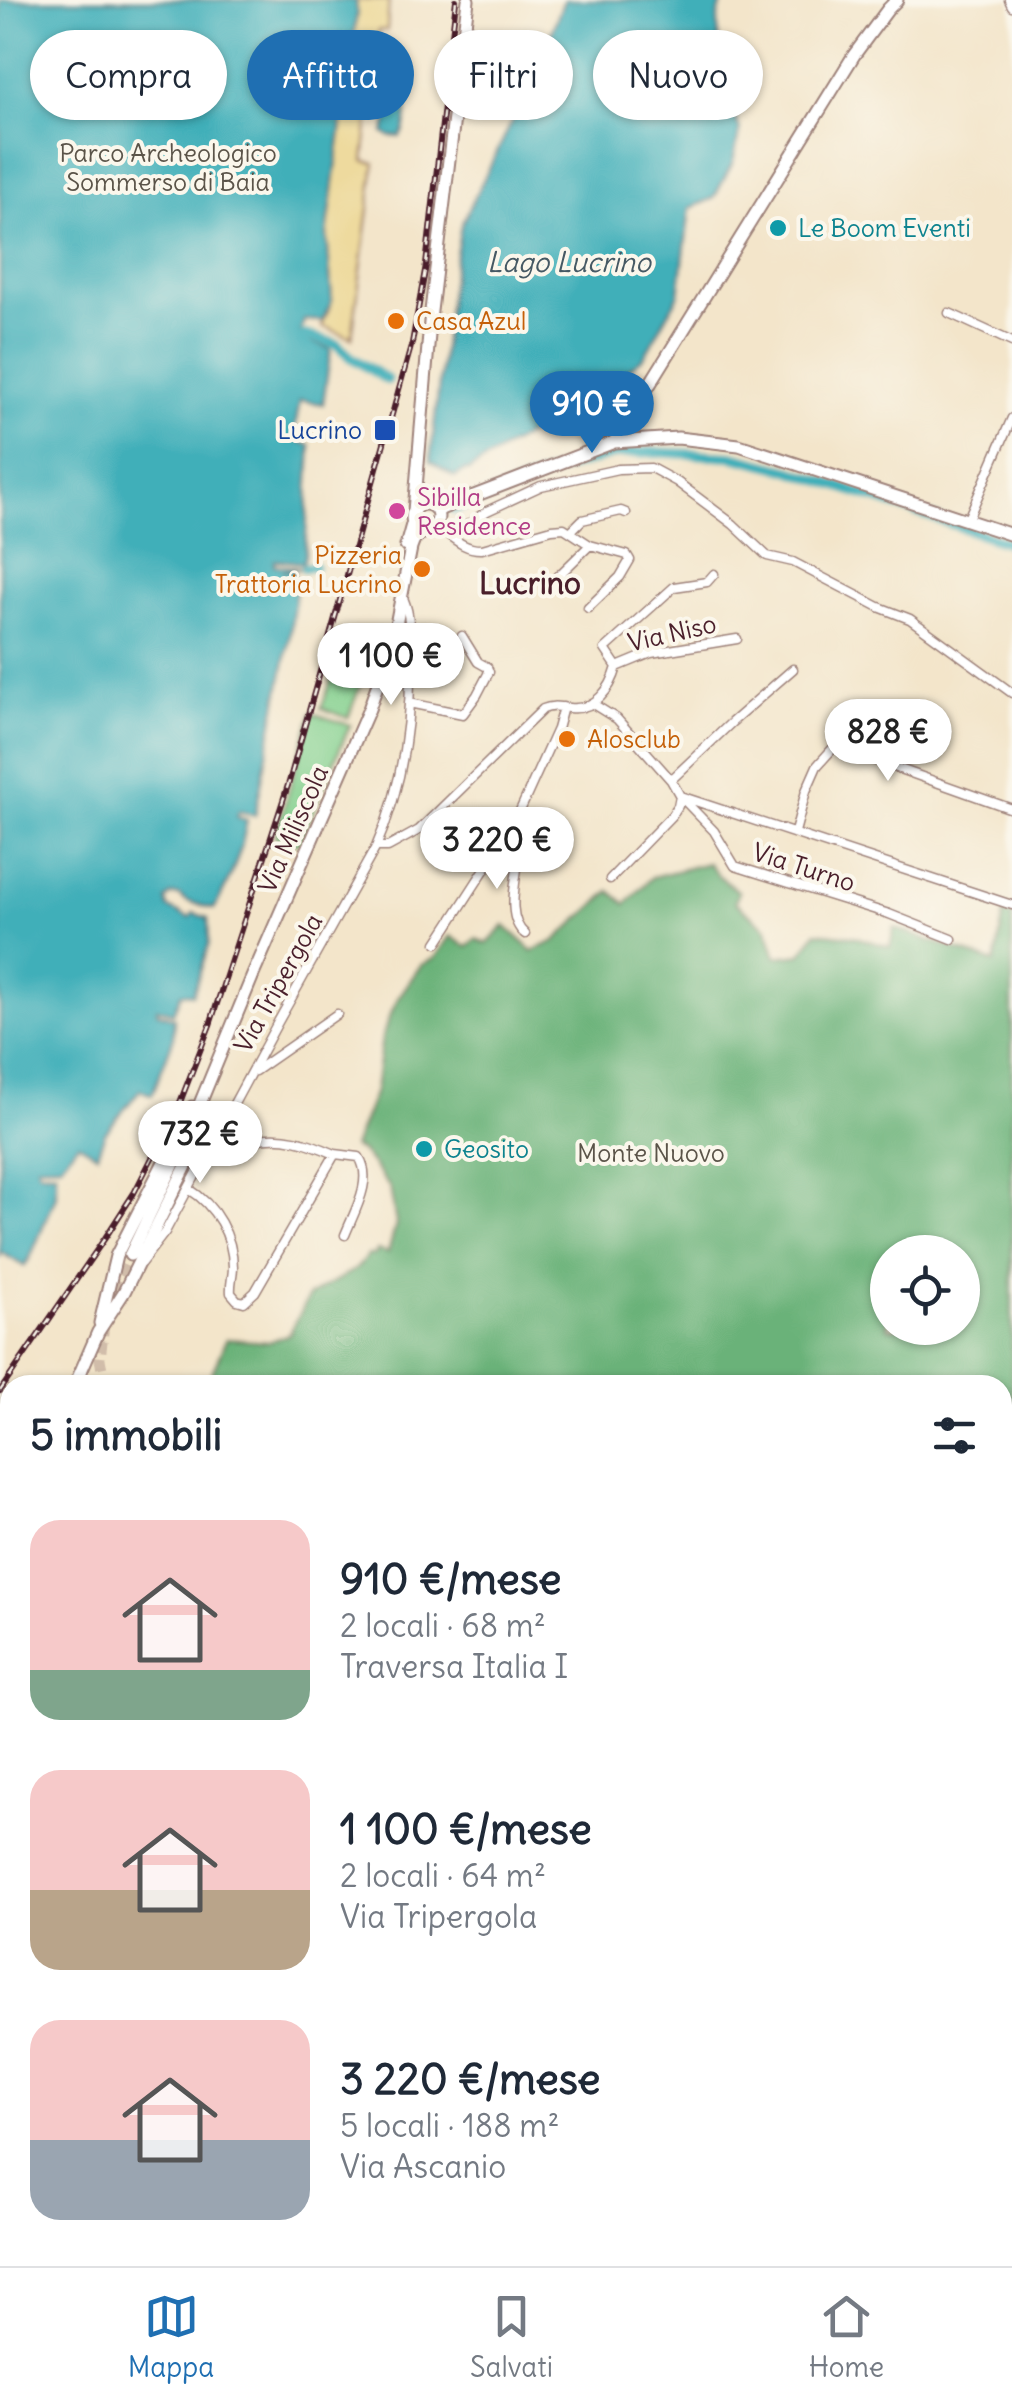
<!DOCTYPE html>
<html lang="it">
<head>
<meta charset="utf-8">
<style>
  :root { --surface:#fff; --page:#f6f6f7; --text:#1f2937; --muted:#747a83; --line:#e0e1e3; --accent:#1f6fb2 }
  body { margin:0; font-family:Delius,sans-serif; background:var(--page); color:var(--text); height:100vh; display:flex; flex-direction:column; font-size:38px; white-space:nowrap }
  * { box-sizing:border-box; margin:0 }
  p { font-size:32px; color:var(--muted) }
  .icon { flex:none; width:55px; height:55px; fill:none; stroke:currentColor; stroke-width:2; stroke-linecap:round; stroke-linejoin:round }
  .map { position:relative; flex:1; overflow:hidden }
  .details { position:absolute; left:0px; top:1375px; width:1012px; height:892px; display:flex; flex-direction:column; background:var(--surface); border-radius:30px 30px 0 0; box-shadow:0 2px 8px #0004 }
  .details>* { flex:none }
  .hud { position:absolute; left:30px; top:30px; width:952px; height:90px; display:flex; gap:20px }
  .controls { position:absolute; left:870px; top:1235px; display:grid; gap:20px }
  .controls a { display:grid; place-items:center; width:110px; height:110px; border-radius:50%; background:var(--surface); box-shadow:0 2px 8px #0004; font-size:50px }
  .price { position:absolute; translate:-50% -85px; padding:0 22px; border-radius:35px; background:#fff; color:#222; font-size:32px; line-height:65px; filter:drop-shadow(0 2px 5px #0008) }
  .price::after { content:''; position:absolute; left:50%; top:60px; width:30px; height:22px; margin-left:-15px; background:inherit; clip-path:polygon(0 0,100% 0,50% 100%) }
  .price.on { background:var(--accent); color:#fff }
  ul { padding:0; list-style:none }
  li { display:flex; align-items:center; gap:30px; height:250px; padding:0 30px }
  li span { display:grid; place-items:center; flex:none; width:280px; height:200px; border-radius:30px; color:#555 }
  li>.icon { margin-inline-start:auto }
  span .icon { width:120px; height:120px; fill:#fffc; stroke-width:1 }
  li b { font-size:42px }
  h2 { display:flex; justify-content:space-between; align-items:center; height:120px; padding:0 30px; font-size:42px }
  .pill { padding:0 35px; border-radius:45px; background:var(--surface); box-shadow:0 2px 8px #0004; font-size:35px; line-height:90px }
  .pill.on { background:var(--accent); color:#fff }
  .menu { display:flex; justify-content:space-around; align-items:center; height:140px; border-top:2px solid var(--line); background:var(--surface); font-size:28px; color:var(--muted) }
  .menu a { display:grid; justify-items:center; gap:5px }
  .menu .on { color:var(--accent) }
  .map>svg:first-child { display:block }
  .green { fill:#83d08e; stroke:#66785c; stroke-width:2.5 }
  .forest { fill:#6ab279; stroke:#5a6852; stroke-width:2.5; fill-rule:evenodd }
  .sand { fill:#eeda9e; stroke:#9c7c64; stroke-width:2.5 }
  .water { fill:#3fafb9; stroke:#446772; stroke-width:2.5 }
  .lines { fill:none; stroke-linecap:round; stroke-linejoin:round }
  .canal { stroke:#3fafb9; stroke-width:10 }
  .secondary-tunnel { stroke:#d1bdaa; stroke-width:11; stroke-dasharray:11 5.5; stroke-linecap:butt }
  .primary-tunnel { stroke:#d1bdaa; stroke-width:12; stroke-dasharray:12 6; stroke-linecap:butt }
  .street-casing { stroke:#9e827a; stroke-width:11 }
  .secondary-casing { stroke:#9e827a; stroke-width:15 }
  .primary-casing { stroke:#9e827a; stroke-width:16 }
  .highway-casing { stroke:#9e827a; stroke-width:18 }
  .street { stroke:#fff; stroke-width:8 }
  .secondary { stroke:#fff; stroke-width:11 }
  .primary { stroke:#fff; stroke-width:12 }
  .highway { stroke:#fff; stroke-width:14 }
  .rail-casing { stroke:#4a1f2b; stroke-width:6 }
  .rail { stroke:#fbf7ec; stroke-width:2.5; stroke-dasharray:8; stroke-linecap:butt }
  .culture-dot { fill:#0f9aa8; stroke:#fbf7ec; stroke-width:4 }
  .food-dot { fill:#e8710a; stroke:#fbf7ec; stroke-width:4 }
  .transit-dot { fill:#1a4fb4; stroke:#fbf7ec; stroke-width:4 }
  .hotel-dot { fill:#d1479c; stroke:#fbf7ec; stroke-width:4 }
  .labels { text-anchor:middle; stroke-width:8; stroke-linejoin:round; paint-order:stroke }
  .park-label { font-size:25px; fill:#5b5449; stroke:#fbf7ec }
  .culture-label { font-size:25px; fill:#0d838f; stroke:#fbf7ec; text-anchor:start }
  .food-label { font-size:25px; fill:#c56008; stroke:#fbf7ec; text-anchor:start }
  .transit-label { font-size:25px; fill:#164399; stroke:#fbf7ec; text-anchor:end }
  .hotel-label { font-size:25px; fill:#b23c85; stroke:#fbf7ec; text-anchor:start }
  .street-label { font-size:25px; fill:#4a1f2b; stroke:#fbf7ec }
  .water-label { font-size:28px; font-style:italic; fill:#465964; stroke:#fbf7ec }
  .quarter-label { font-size:30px; font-weight:bold; fill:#4a1f2b; stroke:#fbf7ec }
</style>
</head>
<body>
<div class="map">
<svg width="1012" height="2266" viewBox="0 0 1012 2266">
  <rect width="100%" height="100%" fill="#fbf7ec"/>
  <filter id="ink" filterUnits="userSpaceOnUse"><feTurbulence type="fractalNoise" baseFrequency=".01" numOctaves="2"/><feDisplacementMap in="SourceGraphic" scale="20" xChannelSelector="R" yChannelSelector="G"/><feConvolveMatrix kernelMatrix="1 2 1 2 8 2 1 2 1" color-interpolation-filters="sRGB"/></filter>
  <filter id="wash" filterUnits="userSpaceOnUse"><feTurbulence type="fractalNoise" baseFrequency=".0048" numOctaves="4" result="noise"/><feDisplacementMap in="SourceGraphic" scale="40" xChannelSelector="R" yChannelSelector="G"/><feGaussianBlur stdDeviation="2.25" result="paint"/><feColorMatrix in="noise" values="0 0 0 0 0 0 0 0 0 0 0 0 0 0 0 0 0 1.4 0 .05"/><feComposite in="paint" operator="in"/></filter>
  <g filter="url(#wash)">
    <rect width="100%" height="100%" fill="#f3e5ca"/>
    <!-- green -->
    <path class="green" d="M 340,657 L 367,667 L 348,718 L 321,708 Z
      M 312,713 L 350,725 L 299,844 L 275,837 Z
      M 692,2258 L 855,2258 L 857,2266 L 694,2266 Z"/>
    <!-- forest -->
    <path class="forest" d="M 708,863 L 718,875 L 739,892 L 735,902 L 767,928 L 776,957 L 801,954 L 816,932 L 852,936 L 890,947 L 894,928 L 995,963 L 1004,913 L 1012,916 L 1012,1765 L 1003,1770 L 1002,1385 L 207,1385 L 226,1339 L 269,1342 L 289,1334 L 309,1296 L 356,1269 L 368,1255 L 375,1255 L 377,1250 L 388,1253 L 396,1224 L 390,1188 L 364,1154 L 353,1147 L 375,1091 L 382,1037 L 389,1018 L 398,998 L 421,965 L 435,958 L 450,936 L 467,947 L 476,939 L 487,944 L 505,926 L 533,951 L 555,941 L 610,891 L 626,904 L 652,877 ZM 888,1252 L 962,1252 L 962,1328 L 888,1328 Z"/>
    <!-- sand -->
    <path class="sand" d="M 356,0 L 389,0 L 387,30 L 379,30 L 364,161 L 375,163 L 352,338 L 322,326 L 332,301 L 327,235 L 357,12 Z"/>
    <!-- water -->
    <path class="water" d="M 0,0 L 356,0 L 357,12 L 327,235 L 332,301 L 322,321 L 304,320 L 301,332 L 312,342 L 331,349 L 323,404 L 300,400 L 293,440 L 311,445 L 305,557 L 303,563 L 275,560 L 274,565 L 305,568 L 281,571 L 292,571 L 297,582 L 290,635 L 255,816 L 239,811 L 237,817 L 247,820 C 242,852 230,881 214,909 L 186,901 L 179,895 L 171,895 L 166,900 L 168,908 L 190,918 L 193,913 L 208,918 L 209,944 L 193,994 L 181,993 L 173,1013 L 157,1008 L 157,1012 L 174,1018 L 173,1040 L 152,1095 L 140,1090 L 105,1133 L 97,1154 L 78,1143 L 61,1164 L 37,1165 L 39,1171 L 56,1172 L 56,1196 L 30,1258 L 24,1266 L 2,1253 L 0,1256 Z
      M 564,0 L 723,0 L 718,16 L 719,70 L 740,130 L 733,162 L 714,198 L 690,208 L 679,294 L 644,357 L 604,388 L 601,386 L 592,391 L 586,380 L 575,386 L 571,378 L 555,385 L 558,393 L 547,398 L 557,417 L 468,471 L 466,470 L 455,477 L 430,461 L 450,290 L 461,225 L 534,77 Z
      M 392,100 L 405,102 C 409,110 406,132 400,137 L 389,136 L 384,133 L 387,124 L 388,104 Z"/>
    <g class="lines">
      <!-- canal -->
      <path class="canal" d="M 305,335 L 336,344 L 351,357 L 387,380
        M 454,510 L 556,471 L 615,454 L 651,452 L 732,456 L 789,470 L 1012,544
        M 305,568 L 314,566"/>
    </g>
  </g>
  <g filter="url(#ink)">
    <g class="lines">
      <!-- secondary-tunnel -->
      <path class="secondary-tunnel" d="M 108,1306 L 130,1255
        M 104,1324 L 100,1359 L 105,1385"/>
      <!-- primary-tunnel -->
      <path class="primary-tunnel" d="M 638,2266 L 647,2258"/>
      <defs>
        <path id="street" d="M 1009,0 L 1012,6
          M 949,313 L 1012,342
          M 967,521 L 1012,418
          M 435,525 C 451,535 462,550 482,549 L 552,529 L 564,528 L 590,545 L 627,555 L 630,560 L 620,577 L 588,608
          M 571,531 L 582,520 L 621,511 L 626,513
          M 451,537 L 487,511 L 541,486 L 618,469 L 651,468 L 677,482 L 733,524 L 767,556 L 793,562 L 879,607 L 910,619 L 1012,693
          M 547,587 L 590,545
          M 617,667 L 651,653 L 737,639
          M 409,703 L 463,714 L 477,695 L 489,672 L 487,667 L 478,662 L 462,636
          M 593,704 L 617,719 L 671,780 L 680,796 L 714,831 L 735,866 L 889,914 L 952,939
          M 671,780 L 732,722 L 793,669
          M 514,824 C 516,832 519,840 519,848 C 519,874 503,916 525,934
          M 795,832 L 806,791 L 817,766 L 835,746 L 1012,809
          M 376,847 L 388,847 L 419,830 L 543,709 C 553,705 558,707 569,708 C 595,711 611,689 617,667 L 605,649 L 674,587 L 707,582 L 714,574
          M 610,879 L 672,815 L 678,806 L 680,796 L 1012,905
          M 437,943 L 514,824 L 557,729 L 563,707
          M 255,1071 L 337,1014
          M 209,1154 C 225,1155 239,1144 255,1140 C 282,1133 310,1143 335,1154
          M 189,1189 C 215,1205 233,1236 233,1267 C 233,1276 230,1284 231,1293 L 237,1300 L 244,1302 L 255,1292 L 335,1154 L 359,1157 C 374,1180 354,1212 345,1235
          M 141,1263 L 165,1232 L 278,1022 L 376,847 C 404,784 412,718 410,649 C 409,631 411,613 402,596
          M 0,1704 L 10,1695
          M 0,1826 L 10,1828
          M 0,1991 L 10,1985
          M 0,2047 L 10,2043
          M 0,2192 L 10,2197
          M 0,2251 L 15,2266
          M 71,2258 L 77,2266
          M 274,2258 L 275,2266"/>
        <path id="secondary" d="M 614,442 L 854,55 L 888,9 L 897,0
          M412 517a13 13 0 1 1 26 0a13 13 0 1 1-26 0Z
          M 414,511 L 431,311 L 468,0
          M 437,512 L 443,508 L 614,442 L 678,438 L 739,445 L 1012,535
          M 406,546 L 413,521
          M 130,1255 L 183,1145 L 253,975 L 369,709 L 393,640 L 411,548 L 414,540 L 426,529
          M 100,1323 L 116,1256 L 192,1107
          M 75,1385 L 98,1332 L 124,1292 L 189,1160 L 197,1138 L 202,1111
          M 0,1678 L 10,1637
          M 0,2117 L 10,2113
          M 417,2258 L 428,2266"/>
        <path id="primary" d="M 1002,2216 L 1012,2209
          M 859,2258 L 861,2266
          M 925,2266 L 941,2258"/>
        <path id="highway" d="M 1002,2189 L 1012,2175"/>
      </defs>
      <!-- street casing -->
      <use href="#street" class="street-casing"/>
      <!-- secondary casing -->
      <use href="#secondary" class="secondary-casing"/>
      <!-- primary casing -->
      <use href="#primary" class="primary-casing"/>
      <!-- highway casing -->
      <use href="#highway" class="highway-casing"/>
      <!-- street -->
      <use href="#street" class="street"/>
      <!-- secondary -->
      <use href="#secondary" class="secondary"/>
      <!-- primary -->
      <use href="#primary" class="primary"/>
      <!-- highway -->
      <use href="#highway" class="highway"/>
      <defs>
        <path id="rail" d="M 0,1391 L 105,1238 L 134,1193 L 179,1105 L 210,1025 L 289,782 L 412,343 L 426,265 L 456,0"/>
      </defs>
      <!-- rail casing -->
      <use href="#rail" class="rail-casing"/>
      <!-- rail -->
      <use href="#rail" class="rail"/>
    </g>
  </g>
  <!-- markers -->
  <g class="culture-dot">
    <circle cx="778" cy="228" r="10"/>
    <circle cx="424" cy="1149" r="10"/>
  </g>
  <g class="food-dot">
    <circle cx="396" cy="321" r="10"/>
    <circle cx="422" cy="569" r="10"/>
    <circle cx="567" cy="739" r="10"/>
  </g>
  <rect class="transit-dot" x="373" y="418" width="24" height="24" rx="5"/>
  <circle class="hotel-dot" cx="397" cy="511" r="10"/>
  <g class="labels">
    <!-- park labels -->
    <g class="park-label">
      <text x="168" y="162">Parco Archeologico<tspan x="168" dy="29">Sommerso di Baia</tspan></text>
      <text x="651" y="1162">Monte Nuovo</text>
    </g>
    <!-- culture labels -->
    <g class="culture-label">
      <text x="798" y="237">Le Boom Eventi</text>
      <text x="444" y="1158">Geosito</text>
    </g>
    <!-- food labels -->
    <g class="food-label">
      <text x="416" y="330">Casa Azul</text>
      <text x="402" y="564" text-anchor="end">Pizzeria<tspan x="402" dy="29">Trattoria Lucrino</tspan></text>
      <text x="587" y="748">Alosclub</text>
    </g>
    <!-- transit labels -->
    <g class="transit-label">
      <text x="362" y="439">Lucrino</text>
    </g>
    <!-- hotel labels -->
    <g class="hotel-label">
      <text x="417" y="506">Sibilla<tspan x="417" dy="29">Residence</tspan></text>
    </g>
    <!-- street labels -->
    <g class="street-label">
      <text transform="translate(672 633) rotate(-13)" y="9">Via Niso</text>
      <text transform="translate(293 829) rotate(-66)" y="9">Via Miliscola</text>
      <text transform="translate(804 867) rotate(18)" y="9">Via Turno</text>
      <text transform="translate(278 983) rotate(-61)" y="9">Via Tripergola</text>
    </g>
    <!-- water labels -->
    <g class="water-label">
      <text x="569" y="272">Lago Lucrino</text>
    </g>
    <!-- quarter labels -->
    <g class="quarter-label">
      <text x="530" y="594">Lucrino</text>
    </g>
  </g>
</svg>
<div class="controls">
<a><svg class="icon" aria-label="locate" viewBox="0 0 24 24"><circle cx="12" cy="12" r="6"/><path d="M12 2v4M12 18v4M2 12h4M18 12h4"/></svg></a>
</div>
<b class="price on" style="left:592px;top:456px">910 €</b>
<b class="price" style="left:391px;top:708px">1 100 €</b>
<b class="price" style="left:888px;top:784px">828 €</b>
<b class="price" style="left:497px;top:892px">3 220 €</b>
<b class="price" style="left:200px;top:1186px">732 €</b>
<div class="hud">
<a class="pill">Compra</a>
<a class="pill on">Affitta</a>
<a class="pill">Filtri</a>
<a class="pill">Nuovo</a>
</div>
<section class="details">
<h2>5 immobili<svg class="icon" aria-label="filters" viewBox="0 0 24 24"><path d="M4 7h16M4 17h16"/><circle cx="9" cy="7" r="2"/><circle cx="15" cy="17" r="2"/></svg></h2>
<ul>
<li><span style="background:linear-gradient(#f6c9c9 75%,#7fa58c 0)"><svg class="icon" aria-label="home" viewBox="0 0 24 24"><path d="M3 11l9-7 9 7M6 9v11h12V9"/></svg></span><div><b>910 €/mese</b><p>2 locali · 68 m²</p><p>Traversa Italia I</p></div></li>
<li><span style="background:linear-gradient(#f6c9c9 60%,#b9a48a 0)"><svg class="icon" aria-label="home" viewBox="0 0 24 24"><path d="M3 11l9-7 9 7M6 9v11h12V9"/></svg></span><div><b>1 100 €/mese</b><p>2 locali · 64 m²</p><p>Via Tripergola</p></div></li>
<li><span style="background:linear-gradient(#f6c9c9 60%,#9aa5b1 0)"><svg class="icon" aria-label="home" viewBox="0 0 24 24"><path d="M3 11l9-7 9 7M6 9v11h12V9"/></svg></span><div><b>3 220 €/mese</b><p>5 locali · 188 m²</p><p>Via Ascanio</p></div></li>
</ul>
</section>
</div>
<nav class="menu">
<a class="on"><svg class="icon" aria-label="map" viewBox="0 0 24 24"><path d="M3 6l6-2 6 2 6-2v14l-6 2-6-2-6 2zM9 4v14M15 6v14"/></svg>Mappa</a>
<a><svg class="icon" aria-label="saved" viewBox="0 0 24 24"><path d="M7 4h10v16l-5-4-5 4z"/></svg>Salvati</a>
<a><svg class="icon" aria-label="home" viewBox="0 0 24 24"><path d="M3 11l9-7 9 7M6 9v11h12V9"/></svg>Home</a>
</nav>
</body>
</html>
